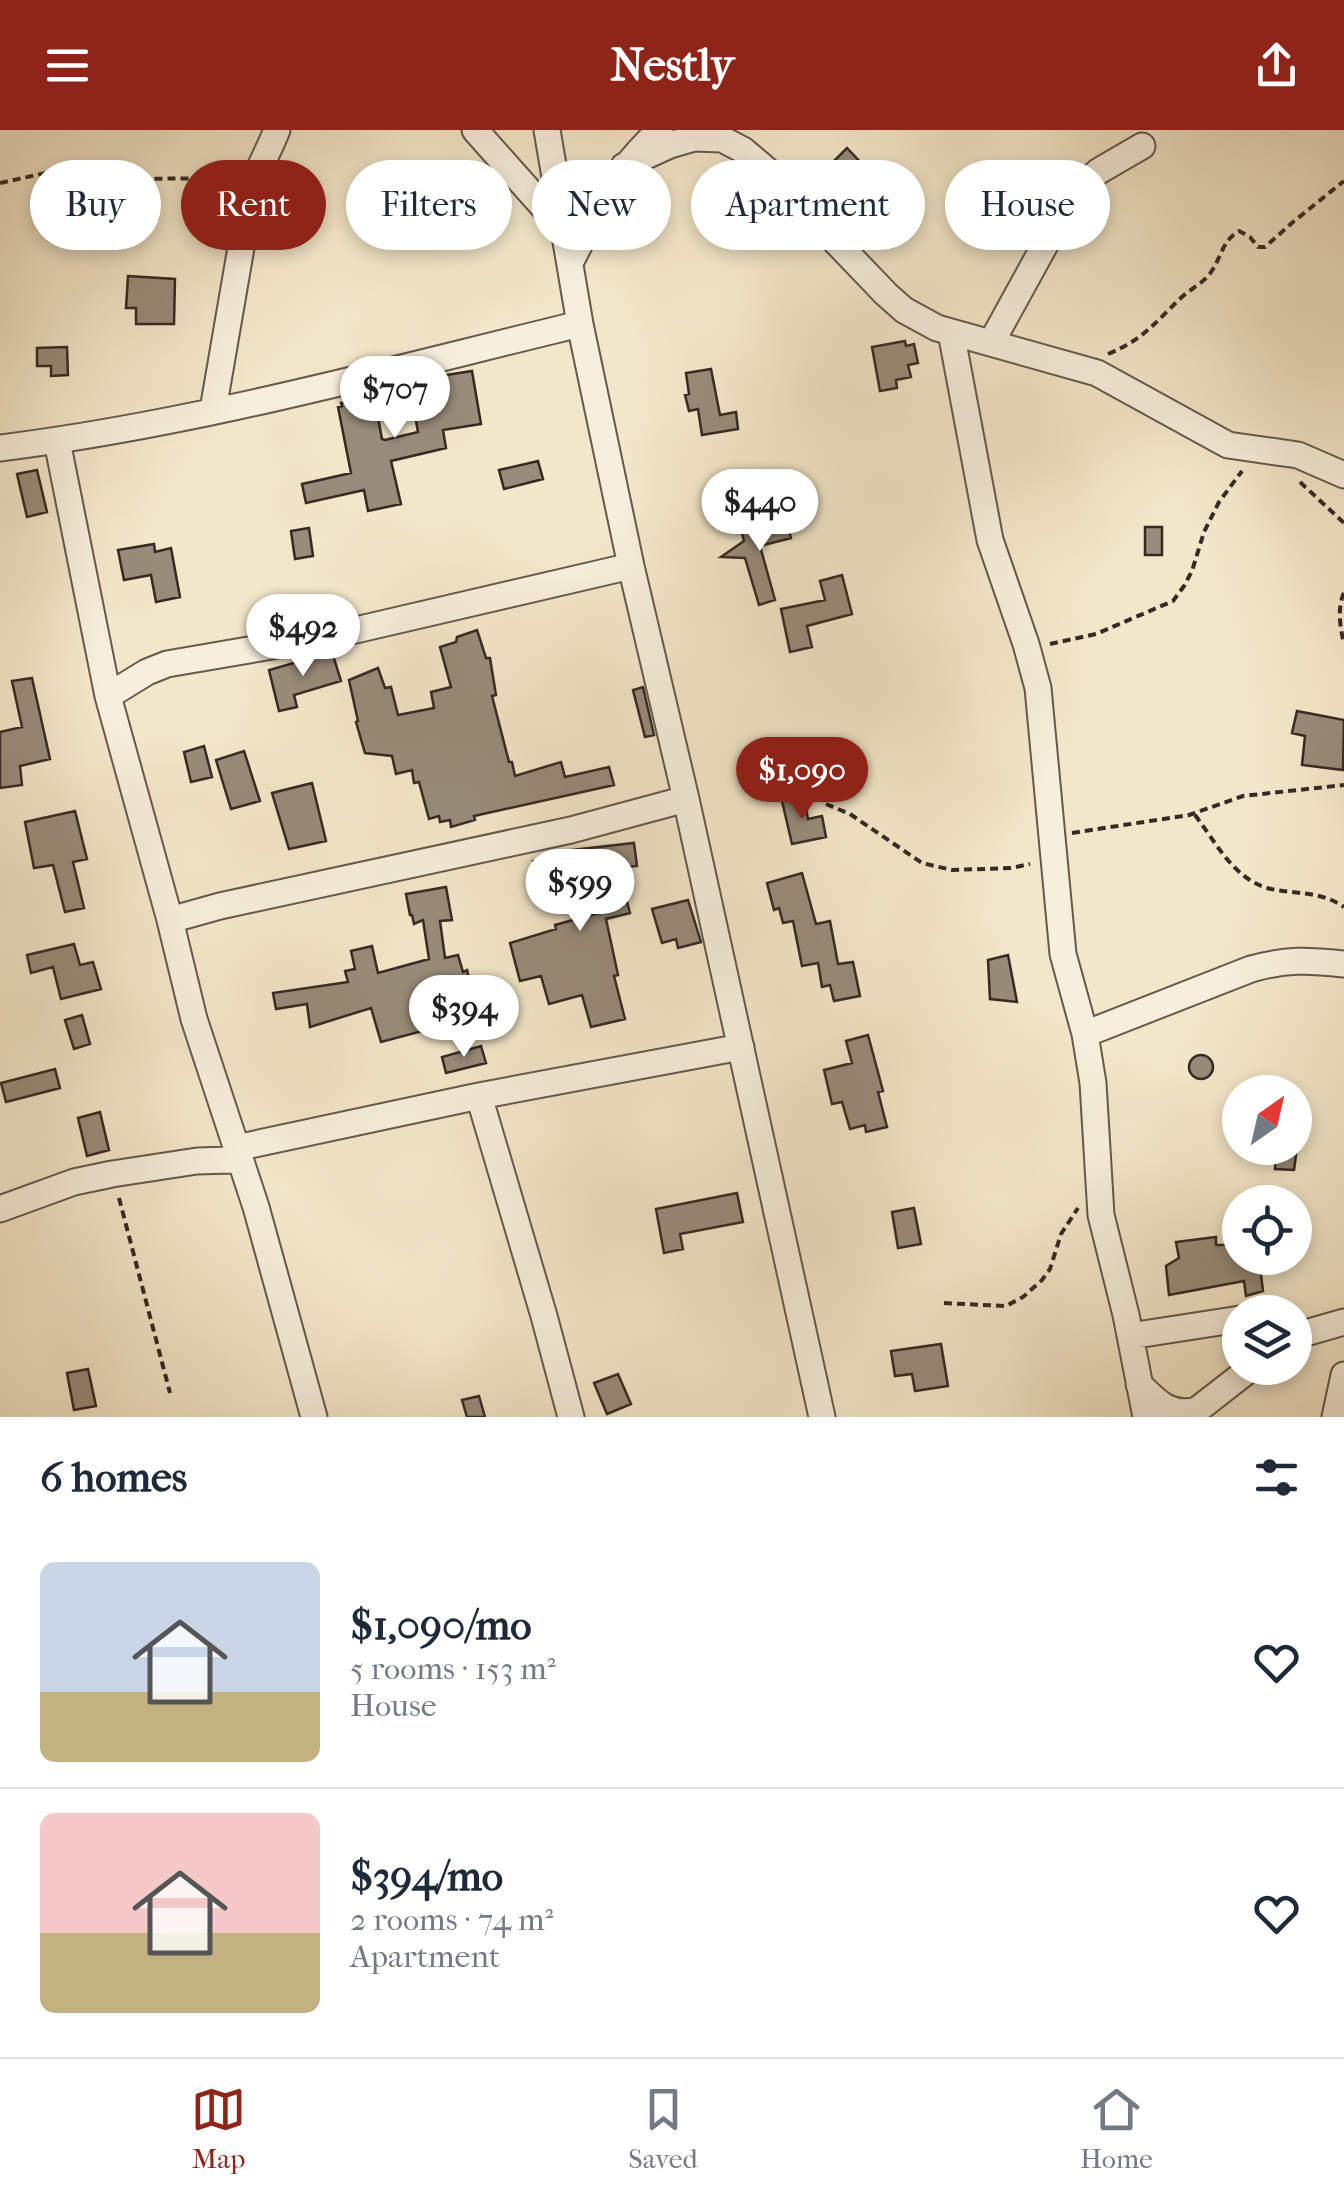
<!DOCTYPE html>
<html lang="en">
<head>
<meta charset="utf-8">
<style>
  :root { --surface:#fff; --page:#f6f6f7; --text:#1f2937; --muted:#747a83; --line:#e0e1e3; --accent:#8f2418 }
  body { margin:0; font-family:"IM FELL French Canon",serif; background:var(--page); color:var(--text); height:100vh; display:flex; flex-direction:column; font-size:38px; white-space:nowrap }
  * { box-sizing:border-box; margin:0 }
  p { font-size:32px; color:var(--muted) }
  .icon { flex:none; width:55px; height:55px; fill:none; stroke:currentColor; stroke-width:2; stroke-linecap:round; stroke-linejoin:round }
  .map { position:relative; height:1287px; overflow:hidden }
  .details { display:flex; flex-direction:column; background:var(--surface); flex:1 }
  .details>* { flex:none }
  .guide { position:absolute; left:30px; top:30px; width:1285px; height:90px; display:flex; gap:20px }
  .needle { width:65px; rotate:34deg }
  .fabs { position:absolute; left:1222px; top:945px; display:grid; gap:20px }
  .fabs a { display:grid; place-items:center; width:90px; height:90px; border-radius:50%; background:var(--surface); box-shadow:0 5px 15px #0003; font-size:50px }
  .price { position:absolute; translate:-50% -85px; padding:0 22px; border-radius:35px; background:#fff; color:#222; font-size:32px; line-height:65px; filter:drop-shadow(0 2px 5px #0008) }
  .price::after { content:''; position:absolute; left:50%; top:60px; width:30px; height:22px; margin-left:-15px; background:inherit; clip-path:polygon(0 0,100% 0,50% 100%) }
  .price.current { background:var(--accent); color:#fff }
  ul { padding:0; list-style:none }
  li { display:flex; align-items:center; gap:30px; height:250px; padding:0 40px }
  li+li { border-top:2px solid var(--line) }
  li span { display:grid; place-items:center; flex:none; width:280px; height:200px; border-radius:15px; color:#555 }
  li>.icon { margin-inline-start:auto }
  span .icon { width:120px; height:120px; fill:#fffc; stroke-width:1 }
  li b { font-size:42px }
  h2 { display:flex; justify-content:space-between; align-items:center; height:120px; padding:0 40px; font-size:42px }
  .tag { padding:0 35px; border-radius:45px; background:var(--surface); box-shadow:0 5px 15px #0003; font-size:35px; line-height:90px }
  .tag.current { background:var(--accent); color:#fff }
  header { display:flex; justify-content:space-between; align-items:center; height:130px; padding:0 40px; background:var(--accent); color:#fff; font-size:45px; font-weight:800 }
  .menu { display:flex; justify-content:space-around; align-items:center; height:140px; border-top:2px solid var(--line); background:var(--surface); font-size:28px; color:var(--muted) }
  .menu a { display:grid; justify-items:center; gap:5px }
  .menu .current { color:var(--accent) }
  .map>svg:first-child { display:block }
  .building { fill:#988c7a; stroke:#362924; stroke-width:2.5 }
  .lines { fill:none; stroke-linecap:round; stroke-linejoin:round }
  .minor-casing { stroke:#65584d; stroke-width:29 }
  .path { stroke:#362924; stroke-width:4; stroke-dasharray:8 5; stroke-linecap:butt }
  .minor { stroke:#f7efdc; stroke-width:25 }
</style>
</head>
<body>
<header><svg class="icon" aria-label="menu" viewBox="0 0 24 24"><path d="M4 6h16M4 12h16M4 18h16"/></svg>Nestly<svg class="icon" aria-label="share" viewBox="0 0 24 24"><path d="M12 15V3M7 8l5-5 5 5M5 13v7h14v-7"/></svg></header>
<div class="map">
<svg width="1344" height="1287" viewBox="0 0 1344 1287">
  <rect width="100%" height="100%" fill="#f3e7c9"/>
  <filter id="stains"><feTurbulence type="fractalNoise" baseFrequency=".002" numOctaves="4"/><feColorMatrix values="0 0 0 0 .2 0 0 0 0 .09 0 0 0 0 .02 0 0 0 .5 -.17"/></filter>
  <radialGradient id="worn" r=".72"><stop offset=".6" stop-color="#630" stop-opacity="0"/><stop offset="1" stop-color="#630" stop-opacity=".3"/></radialGradient>
  <!-- building -->
  <path class="building" d="M 847,18 L 865,37 L 858,50 L 855,48 L 841,61 L 825,46 L 835,36 L 832,33 Z
    M 128,146 L 175,149 L 174,194 L 136,194 L 136,178 L 126,178 Z
    M 905,211 L 906,216 L 914,214 L 918,233 L 908,235 L 911,247 L 896,250 L 897,258 L 880,261 L 872,217 Z
    M 67,217 L 68,245 L 51,246 L 51,236 L 37,236 L 37,218 Z
    M 711,239 L 720,285 L 736,282 L 738,299 L 702,305 L 698,279 L 689,281 L 685,265 L 689,264 L 686,243 Z
    M 472,241 L 481,294 L 443,300 L 446,318 L 391,331 L 401,374 L 368,381 L 364,360 L 306,373 L 302,354 L 351,343 L 338,277 L 342,276 L 341,273 L 374,266 L 382,309 L 385,310 L 418,302 L 412,268 L 433,264 L 432,258 L 442,257 L 440,246 Z
    M 538,331 L 543,349 L 504,359 L 499,340 Z
    M 37,340 L 47,382 L 27,387 L 17,344 Z
    M 786,388 L 791,408 L 760,416 L 775,470 L 759,475 L 745,428 L 721,427 L 744,411 L 741,400 Z
    M 1145,397 L 1162,397 L 1162,425 L 1145,425 Z
    M 309,398 L 313,426 L 295,429 L 291,401 Z
    M 154,414 L 155,422 L 171,418 L 180,467 L 156,472 L 151,445 L 124,450 L 118,420 Z
    M 842,445 L 852,484 L 807,496 L 812,517 L 790,522 L 781,479 L 825,470 L 820,451 Z
    M 477,500 L 486,528 L 490,528 L 496,565 L 492,566 L 509,632 L 512,632 L 515,646 L 561,632 L 565,647 L 609,637 L 614,655 L 474,686 L 475,690 L 451,697 L 450,690 L 440,692 L 439,686 L 429,689 L 419,652 L 414,653 L 412,640 L 396,644 L 392,626 L 365,623 L 356,592 L 358,591 L 349,550 L 378,538 L 385,558 L 391,557 L 398,585 L 434,578 L 431,562 L 451,557 L 440,517 L 456,512 L 457,507 Z
    M 332,522 L 341,551 L 294,565 L 297,577 L 279,581 L 269,540 Z
    M 32,548 L 50,629 L 20,636 L 22,655 L 0,658 L 0,602 L 22,597 L 12,551 Z
    M 643,557 L 654,605 L 645,607 L 633,560 Z
    M 1297,581 L 1344,590 L 1343,640 L 1302,635 L 1305,606 L 1292,603 Z
    M 204,616 L 212,647 L 191,652 L 184,622 Z
    M 244,621 L 260,671 L 231,679 L 216,630 Z
    M 312,653 L 326,711 L 289,719 L 272,663 Z
    M 804,667 L 808,689 L 822,686 L 826,707 L 792,714 L 782,671 Z
    M 75,681 L 87,729 L 73,732 L 84,778 L 65,782 L 53,735 L 34,738 L 25,692 Z
    M 634,713 L 637,736 L 618,738 L 630,783 L 606,789 L 618,845 L 614,846 L 625,889 L 591,897 L 582,865 L 549,874 L 541,846 L 520,851 L 510,813 L 556,799 L 555,795 L 602,782 L 593,746 L 541,760 L 533,731 L 572,720 Z
    M 802,743 L 816,794 L 830,791 L 838,834 L 853,832 L 860,866 L 834,871 L 830,855 L 822,857 L 818,833 L 802,836 L 793,791 L 783,793 L 779,778 L 774,780 L 767,753 Z
    M 446,757 L 452,790 L 440,791 L 445,828 L 458,825 L 463,842 L 467,840 L 474,870 L 470,871 L 472,877 L 430,886 L 434,898 L 381,912 L 371,878 L 310,897 L 307,874 L 276,879 L 273,863 L 348,852 L 345,841 L 355,839 L 351,821 L 372,816 L 378,843 L 429,829 L 423,790 L 414,794 L 412,785 L 410,785 L 406,764 Z
    M 688,770 L 701,812 L 678,818 L 676,809 L 662,813 L 652,779 Z
    M 74,814 L 80,835 L 93,832 L 101,859 L 61,869 L 53,837 L 31,843 L 27,825 Z
    M 1008,825 L 1017,872 L 990,869 L 988,830 Z
    M 82,885 L 90,914 L 74,919 L 65,890 Z
    M 868,905 L 883,961 L 878,962 L 887,997 L 866,1002 L 865,995 L 850,999 L 842,972 L 832,974 L 824,940 L 852,933 L 846,911 Z
    M 481,916 L 486,933 L 446,943 L 442,927 Z
    M1189 937a12 12 0 1 1 24 0a12 12 0 1 1-24 0Z
    M 55,939 L 60,958 L 6,972 L 1,953 Z
    M 100,982 L 109,1020 L 87,1026 L 78,988 Z
    M 1276,1018 L 1297,1018 L 1294,1040 L 1275,1039 Z
    M 737,1063 L 743,1092 L 680,1104 L 683,1119 L 664,1123 L 656,1079 Z
    M 914,1078 L 921,1114 L 898,1118 L 892,1082 Z
    M 1216,1107 L 1216,1115 L 1240,1115 L 1240,1128 L 1259,1128 L 1263,1161 L 1246,1166 L 1244,1151 L 1169,1165 L 1166,1136 L 1179,1128 L 1176,1112 Z
    M 941,1214 L 948,1256 L 915,1261 L 912,1244 L 895,1246 L 891,1221 Z
    M 88,1239 L 96,1276 L 74,1280 L 67,1243 Z
    M 618,1244 L 631,1274 L 607,1284 L 594,1253 Z
    M 479,1266 L 485,1287 L 467,1287 L 462,1270 Z"/>
  <g class="lines">
    <defs>
      <path id="minor" d="M 475,0 L 564,100
        M 547,0 L 580,194 L 631,436 L 686,669 L 822,1287
        M 624,36 L 670,15 L 694,8 L 722,9 L 743,20 L 769,42 L 886,164 L 904,180 L 937,198 L 1097,243 L 1228,315 L 1298,325 L 1344,345
        M 570,133 C 597,80 615,41 660,0
        M 951,202 L 990,410 L 1026,514 L 1038,558 L 1063,824 L 1085,904 L 1093,953 L 1101,1085 L 1126,1185 L 1146,1287
        M 991,213 L 1074,62 L 1099,41 L 1142,16
        M 213,280 L 243,106 C 243,62 261,39 277,0
        M 57,311 L 108,566 L 170,790 L 194,889 L 256,1077 L 314,1287
        M 0,318 C 195,294 389,240 580,194
        M 108,566 L 147,542 L 167,534 L 330,506 L 631,436
        M 170,790 L 220,776 L 571,700 L 686,669
        M 1085,904 L 1251,839 C 1287,829 1307,830 1344,834
        M 479,966 L 544,1186 L 571,1287
        M 236,1018 L 479,966 L 741,917
        M 0,1079 L 74,1052 L 112,1044 L 197,1031 L 231,1030 L 241,1032
        M 1130,1206 L 1240,1189
        M 1295,1206 L 1344,1192
        M 1139,1254 C 1157,1272 1170,1287 1197,1280 L 1251,1238
        M 1335,1287 L 1344,1245"/>
    </defs>
    <!-- minor casing -->
    <use href="#minor" class="minor-casing"/>
    <!-- path -->
    <path class="path" d="M 0,53 L 50,42 L 124,49 L 229,48
      M 1108,224 C 1146,208 1155,192 1183,166 C 1191,159 1201,154 1208,146 C 1221,131 1221,111 1239,101 L 1250,107 L 1258,117 L 1265,117 L 1293,92 L 1344,51
      M 1300,352 L 1344,393
      M 1344,463 C 1337,477 1340,498 1344,513
      M 1050,514 L 1096,504 L 1173,471 L 1184,456 L 1192,441 L 1204,402 L 1219,372 L 1242,341
      M 826,674 L 850,684 L 922,733 L 952,740 L 1011,738 L 1030,734
      M 1195,685 C 1215,711 1233,748 1267,758 C 1294,765 1320,760 1344,777
      M 1072,703 L 1189,685 L 1243,666 L 1344,655
      M 119,1068 L 170,1263
      M 944,1173 L 1006,1176 L 1023,1167 L 1042,1150 L 1050,1139 L 1061,1104 L 1078,1078"/>
    <!-- minor -->
    <use href="#minor" class="minor"/>
  </g>
  <rect width="100%" height="100%" filter="url(#stains)"/>
  <rect width="100%" height="100%" fill="url(#worn)"/>
</svg>
<div class="fabs">
<a><svg class="needle" viewBox="-14 -14 28 28"><path d="M0-13l5 13h-10z" fill="#e53935"/><path d="M0 13l5-13h-10z" fill="#747a83"/></svg></a>
<a><svg class="icon" aria-label="locate" viewBox="0 0 24 24"><circle cx="12" cy="12" r="6"/><path d="M12 2v4M12 18v4M2 12h4M18 12h4"/></svg></a>
<a><svg class="icon" aria-label="layers" viewBox="0 0 24 24"><path d="M12 4l9 5-9 5-9-5zM3 14l9 5 9-5"/></svg></a>
</div>
<b class="price" style="left:395px;top:311px">$707</b>
<b class="price" style="left:760px;top:424px">$440</b>
<b class="price" style="left:303px;top:549px">$492</b>
<b class="price current" style="left:802px;top:692px">$1,090</b>
<b class="price" style="left:580px;top:804px">$599</b>
<b class="price" style="left:464px;top:930px">$394</b>
<div class="guide">
<a class="tag">Buy</a>
<a class="tag current">Rent</a>
<a class="tag">Filters</a>
<a class="tag">New</a>
<a class="tag">Apartment</a>
<a class="tag">House</a>
</div>
</div>
<section class="details">
<h2>6 homes<svg class="icon" aria-label="filters" viewBox="0 0 24 24"><path d="M4 7h16M4 17h16"/><circle cx="9" cy="7" r="2"/><circle cx="15" cy="17" r="2"/></svg></h2>
<ul>
<li><span style="background:linear-gradient(#c9d6e8 65%,#c2b280 0)"><svg class="icon" aria-label="home" viewBox="0 0 24 24"><path d="M3 11l9-7 9 7M6 9v11h12V9"/></svg></span><div><b>$1,090/mo</b><p>5 rooms · 153 m²</p><p>House</p></div><svg class="icon" aria-label="heart" viewBox="0 0 24 24"><path d="M12 20l-8-8c-3-5 5-10 8-4 3-6 11-1 8 4z"/></svg></li>
<li><span style="background:linear-gradient(#f6c9c9 60%,#c2b280 0)"><svg class="icon" aria-label="home" viewBox="0 0 24 24"><path d="M3 11l9-7 9 7M6 9v11h12V9"/></svg></span><div><b>$394/mo</b><p>2 rooms · 74 m²</p><p>Apartment</p></div><svg class="icon" aria-label="heart" viewBox="0 0 24 24"><path d="M12 20l-8-8c-3-5 5-10 8-4 3-6 11-1 8 4z"/></svg></li>
</ul>
</section>
<nav class="menu">
<a class="current"><svg class="icon" aria-label="map" viewBox="0 0 24 24"><path d="M3 6l6-2 6 2 6-2v14l-6 2-6-2-6 2zM9 4v14M15 6v14"/></svg>Map</a>
<a><svg class="icon" aria-label="saved" viewBox="0 0 24 24"><path d="M7 4h10v16l-5-4-5 4z"/></svg>Saved</a>
<a><svg class="icon" aria-label="home" viewBox="0 0 24 24"><path d="M3 11l9-7 9 7M6 9v11h12V9"/></svg>Home</a>
</nav>
</body>
</html>
